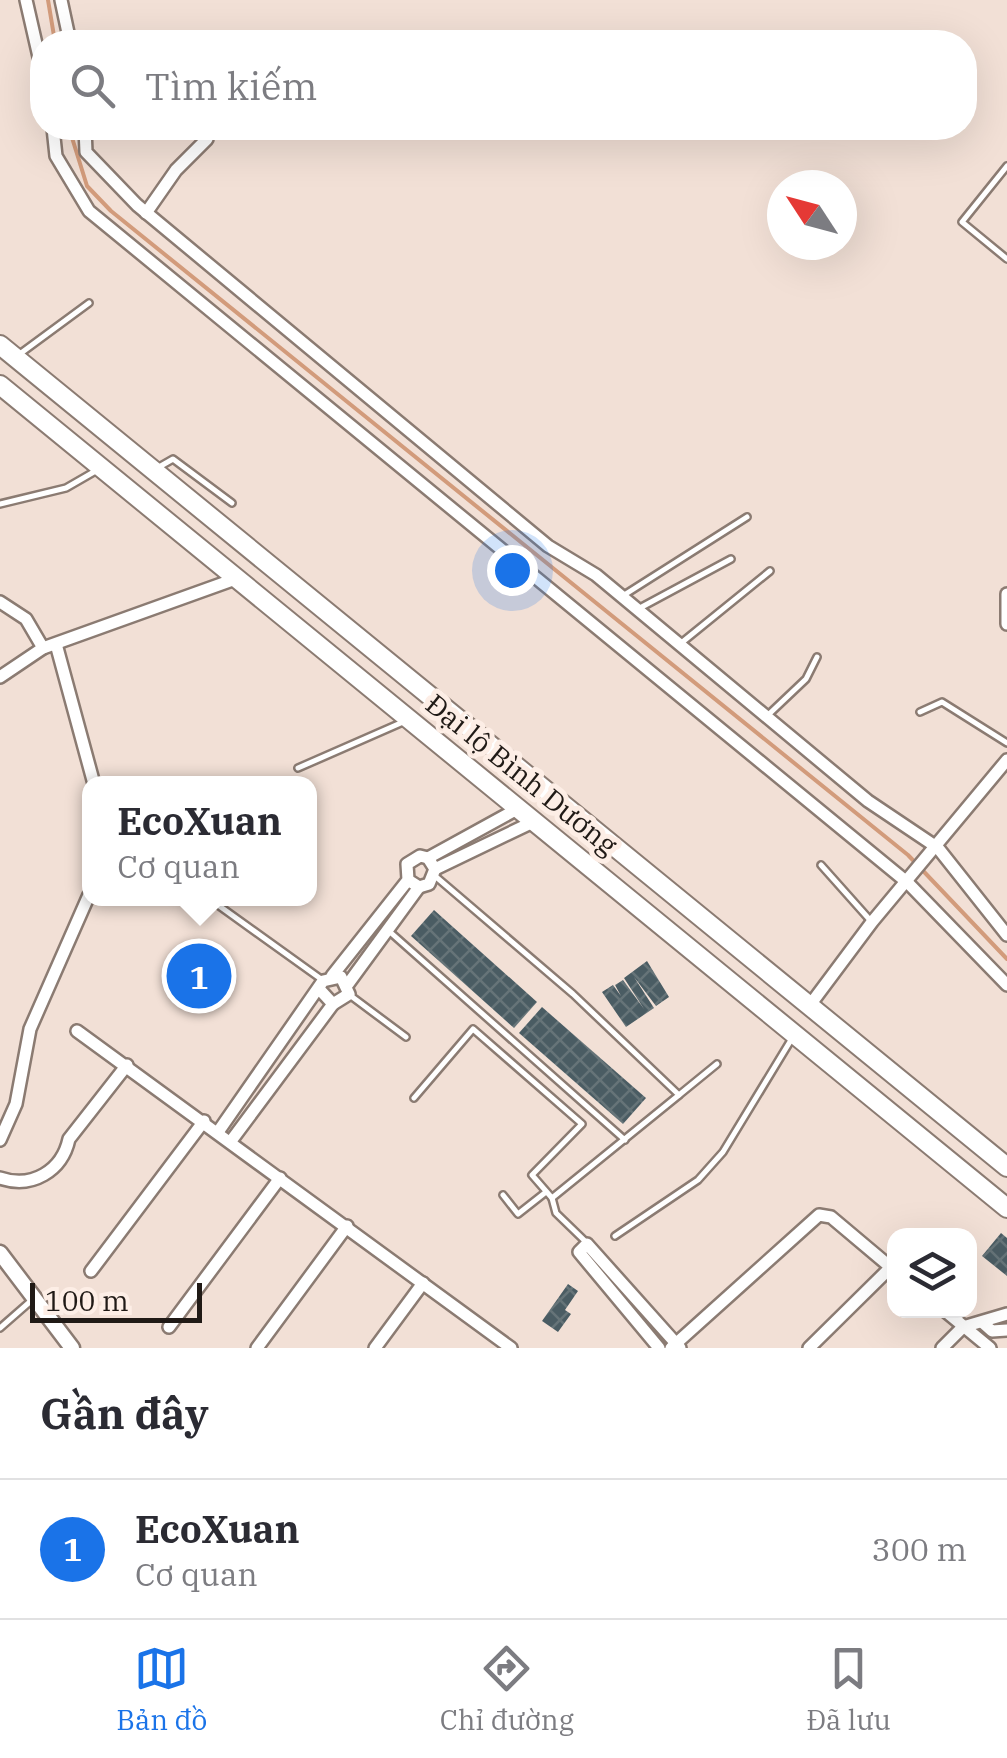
<!DOCTYPE html>
<html lang="vi">
<head>
<meta charset="utf-8">
<style>
	:root { --surface:#fff; --page:#f7f7f7; --text:#2b2b33; --muted:#7c7c81; --line:#e1e1e2; --accent:#1a73e8 }
	body { margin:0; font-family:"IBM Plex Serif",serif; background:var(--page); color:var(--text) }
	.controls { position:absolute; right:30px; bottom:30px; display:grid; overflow:hidden; border-radius:20px; box-shadow:0 10px 40px #0002 }
	.controls button { width:90px; height:90px; display:grid; place-items:center; padding:0; border:0; border-bottom:2px solid var(--line); background:var(--surface); color:var(--text); font:50px sans-serif }
	.compass { position:absolute; left:767px; top:170px; width:90px; height:90px; border-radius:50%; background:var(--surface); box-shadow:0 10px 40px #0002; rotate:306deg }
	.scale { position:absolute; left:30px; bottom:25px; width:172px; box-sizing:border-box; padding-left:10px; border:5px solid #201a16; border-top:0; font-size:28px; line-height:35px; white-space:nowrap; color:#201a16; -webkit-text-stroke:8px #fdeee6; paint-order:stroke }
	.you { position:absolute; left:512px; top:570px; width:35px; height:35px; margin:-25px; border:8px solid #fff; border-radius:50%; background:#1a73e8; box-shadow:0 0 0 15px #1a73e833 }
	.badge { display:grid; place-items:center; width:65px; height:65px; border-radius:50%; background:var(--accent); color:#fff; font-size:32px; font-weight:700 }
	.pin { position:absolute; translate:-50% -50%; border:5px solid #fff; box-shadow:0 2px 10px #0006 }
	.popup { position:absolute; left:82px; top:776px; width:235px; height:130px; box-sizing:border-box; display:grid; place-content:center; border-radius:20px; background:var(--surface); filter:drop-shadow(0 2px 8px #0005); font-size:32px; white-space:nowrap; color:var(--muted) }
	.popup b { font-size:38px; color:var(--text) }
	.popup::after { content:''; position:absolute; left:50%; top:100%; margin-left:-20px; border:20px solid transparent; border-top-color:var(--surface) }
	.list { margin:0; padding:0; list-style:none }
	h2 { display:flex; justify-content:space-between; align-items:center; height:130px; margin:0; padding:0 40px; font-size:42px }
	h2 small { font-size:32px; font-weight:400; color:var(--muted) }
	.list li { display:grid; grid-template-columns:65px 1fr auto; gap:30px; align-items:center; box-sizing:border-box; height:140px; padding:0 40px; border-top:2px solid var(--line) }
	.list b { display:block; font-size:38px; white-space:nowrap }
	.list p { margin:0; font-size:32px; white-space:nowrap; color:var(--muted) }
	.list em { font-size:32px; font-style:normal; color:var(--muted) }
	.icon { flex:none; width:55px; height:55px; fill:none; stroke:currentColor; stroke-width:2; stroke-linecap:round; stroke-linejoin:round }
	.map { position:relative; flex:none; width:1007px; height:1348px; overflow:hidden }
	.search { position:absolute; background:var(--surface); box-shadow:0 10px 40px #0002; left:30px; right:30px; top:30px; height:110px; display:flex; align-items:center; gap:25px; box-sizing:border-box; padding:0 35px; border-radius:40px; color:var(--muted); font-size:38px }
	.sheet { height:270px; background:var(--surface) }
	nav { display:flex; justify-content:space-around; align-items:center; box-sizing:border-box; height:140px; border-top:2px solid var(--line); background:var(--surface); font-size:28px; color:var(--muted) }
	nav a { display:grid; justify-items:center; gap:5px }
	nav .on { color:var(--accent) }
	.map>svg:first-child { display:block }
	.lines { fill:none; stroke-linecap:round; stroke-linejoin:round }
	.stream { stroke:#d29b7b; stroke-width:4 }
	.building { fill:url(#building-cross-hatch) }
	.service-casing { stroke:#8b7b72; stroke-width:10 }
	.minor-casing { stroke:#8b7b72; stroke-width:16 }
	.tertiary-casing { stroke:#8b7b72; stroke-width:19 }
	.trunk-casing { stroke:#8b7b72; stroke-width:22 }
	.service { stroke:#fff; stroke-width:5 }
	.minor { stroke:#fff; stroke-width:11 }
	.tertiary { stroke:#fff; stroke-width:14 }
	.trunk { stroke:#fff; stroke-width:18 }
	.labels { text-anchor:middle; dominant-baseline:central; stroke-width:10; stroke-linejoin:round; paint-order:stroke }
	.street-label { font-size:28px; fill:#201a16; stroke:#fdeee6 }
</style>
</head>
<body>
<div class="map">
<svg width="1007" height="1348" viewBox="0 0 1007 1348">
	<defs>
		<pattern id="building-cross-hatch" width="8" height="8" patternUnits="userSpaceOnUse" patternTransform="scale(2.5)"><rect width="8" height="8" fill="#4a5c63"/><path d="M0 0l8 8M0 8l8-8" fill="none" stroke="#667478"/></pattern>
	</defs>
	<rect width="100%" height="100%" fill="#f2e0d6"/>
	<g class="lines">
		<g class="stream">
			<path d="M48,0l7,42"/>
			<path d="M69,128l18,58 24,25 797,644 99,104"/>
		</g>
	</g>
	<g class="building">
		<path d="M434,910l103,92 -23,26 -103,-92z"/>
		<path d="M647,961l22,36 -13,9 -22,-29 20,31 -28,19 -24,-35 11,-7 8,11 -6,-11 8,-5 21,29 -20,-31z"/>
		<path d="M542,1007l104,91 -23,26 -104,-91z"/>
		<path d="M1001,1233l6,5v38l-25,-20z"/>
		<path d="M568,1284l10,7 -13,19 6,4 -13,18 -16,-11z"/>
	</g>
	<g class="lines">
		<defs>
			<g id="service">
				<path d="M1007,166l-45,56 45,37"/>
				<path d="M17,356l72,-53"/>
				<path d="M159,467l14,-8 59,44"/>
				<path d="M0,504l66,-16 33,-19"/>
				<path d="M621,597l126,-80"/>
				<path d="M638,609l93,-50"/>
				<path d="M680,644l90,-73"/>
				<path d="M920,712l22,-10 65,41"/>
				<path d="M767,716l39,-37 11,-22"/>
				<path d="M298,768l105,-46"/>
				<path d="M821,865l49,55"/>
				<path d="M435,876l138,118 106,101 -127,103 4,15 31,30"/>
				<path d="M211,900l110,79"/>
				<path d="M390,932l235,208"/>
				<path d="M351,996l55,41"/>
				<path d="M679,1095l38,-31"/>
				<path d="M414,1098l59,-69 109,95 -50,51 20,23"/>
				<path d="M503,1195l15,19 28,-22"/>
				<path d="M615,1236l83,-56 25,-28 68,-112"/>
				<path d="M0,1328l32,-28"/>
			</g>
			<g id="minor">
				<path d="M26,0l16,70"/>
				<path d="M61,0l9,42"/>
				<path d="M53,128l3,28 33,55 819,672 99,102"/>
				<path d="M85,128l1,24 51,53 411,341 48,29 272,226 70,47 69,87"/>
				<path d="M146,213l30,-43 31,-31"/>
				<path d="M1007,594v30"/>
				<path d="M0,602l26,17 17,29"/>
				<path d="M56,644l38,140"/>
				<path d="M0,677l43,-29 195,-70"/>
				<path d="M428,858l91,-50"/>
				<path d="M435,869l100,-48"/>
				<path d="M332,976l76,-96 -1,-16 13,-8 8,2 7,11 -6,15 -10,3 -11,-7"/>
				<path d="M348,984l71,-97"/>
				<path d="M810,1005l62,-83 135,-162"/>
				<path d="M77,1031l434,317"/>
				<path d="M218,1132l105,-151 18,-4 8,17 -16,10 -12,-13"/>
				<path d="M0,1140l16,-36 14,-75 59,-134"/>
				<path d="M231,1141l102,-137"/>
				<path d="M0,1178c32,11 62,-7 69,-39l58,-74"/>
				<path d="M91,1271l113,-150"/>
				<path d="M944,1310l46,38"/>
				<path d="M983,1323l9,8 15,-1"/>
				<path d="M169,1327l111,-149"/>
				<path d="M257,1348l90,-122"/>
				<path d="M375,1348l48,-65"/>
				<path d="M659,1348l-80,-96 8,-8 93,104"/>
				<path d="M671,1348l148,-133 12,2 63,53"/>
				<path d="M809,1348l82,-81"/>
				<path d="M942,1348l21,-21 44,-13"/>
			</g>
			<path id="tertiary" d="M0,1253l72,95"/>
			<g id="trunk">
				<path d="M0,345l1007,822"/>
				<path d="M0,385l1007,823"/>
			</g>
		</defs>
		<use href="#service" class="service-casing"/>
		<use href="#minor" class="minor-casing"/>
		<use href="#tertiary" class="tertiary-casing"/>
		<use href="#trunk" class="trunk-casing"/>
		<use href="#service" class="service"/>
		<use href="#minor" class="minor"/>
		<use href="#tertiary" class="tertiary"/>
		<use href="#trunk" class="trunk"/>
	</g>
	<g class="labels">
		<g class="street-label">
			<text transform="translate(522 774) rotate(39)">Đại lộ Bình Dương</text>
		</g>
	</g>
</svg>
<div class="controls">
<button><svg class="icon" aria-label="layers" viewBox="0 0 24 24"><path d="M12 4l9 5-9 5-9-5zM3 14l9 5 9-5"/></svg></button>
</div>
<svg class="compass" viewBox="-18 -18 36 36"><path d="M0-13l5 13h-10z" fill="#e53935"/><path d="M0 13l5-13h-10z" fill="#7c7c81"/></svg>
<div class="scale">100 m</div>
<div class="you"></div>
<div class="pin badge" style="left:199px;top:976px">1</div>
<div class="popup"><b>EcoXuan</b>Cơ quan</div>
<div class="search"><svg class="icon" aria-label="search" viewBox="0 0 24 24"><circle cx="10" cy="10" r="6"/><path d="M15 15l6 6"/></svg>Tìm kiếm</div>
</div>
<section class="sheet">
<h2>Gần đây<small></small></h2>
<ul class="list">
<li><span class="badge">1</span><div><b>EcoXuan</b><p>Cơ quan</p></div><em>300 m</em></li>
</ul>
</section>
<nav>
<a class="on"><svg class="icon" aria-label="map" viewBox="0 0 24 24"><path d="M3 6l6-2 6 2 6-2v14l-6 2-6-2-6 2zM9 4v14M15 6v14"/></svg>Bản đồ</a>
<a><svg class="icon" aria-label="directions" viewBox="0 0 24 24"><path d="M12 3l9 9-9 9-9-9zM9 14v-3h6M13 9l2 2-2 2"/></svg>Chỉ đường</a>
<a><svg class="icon" aria-label="saved" viewBox="0 0 24 24"><path d="M7 4h10v16l-5-4-5 4z"/></svg>Đã lưu</a>
</nav>
</body>
</html>
